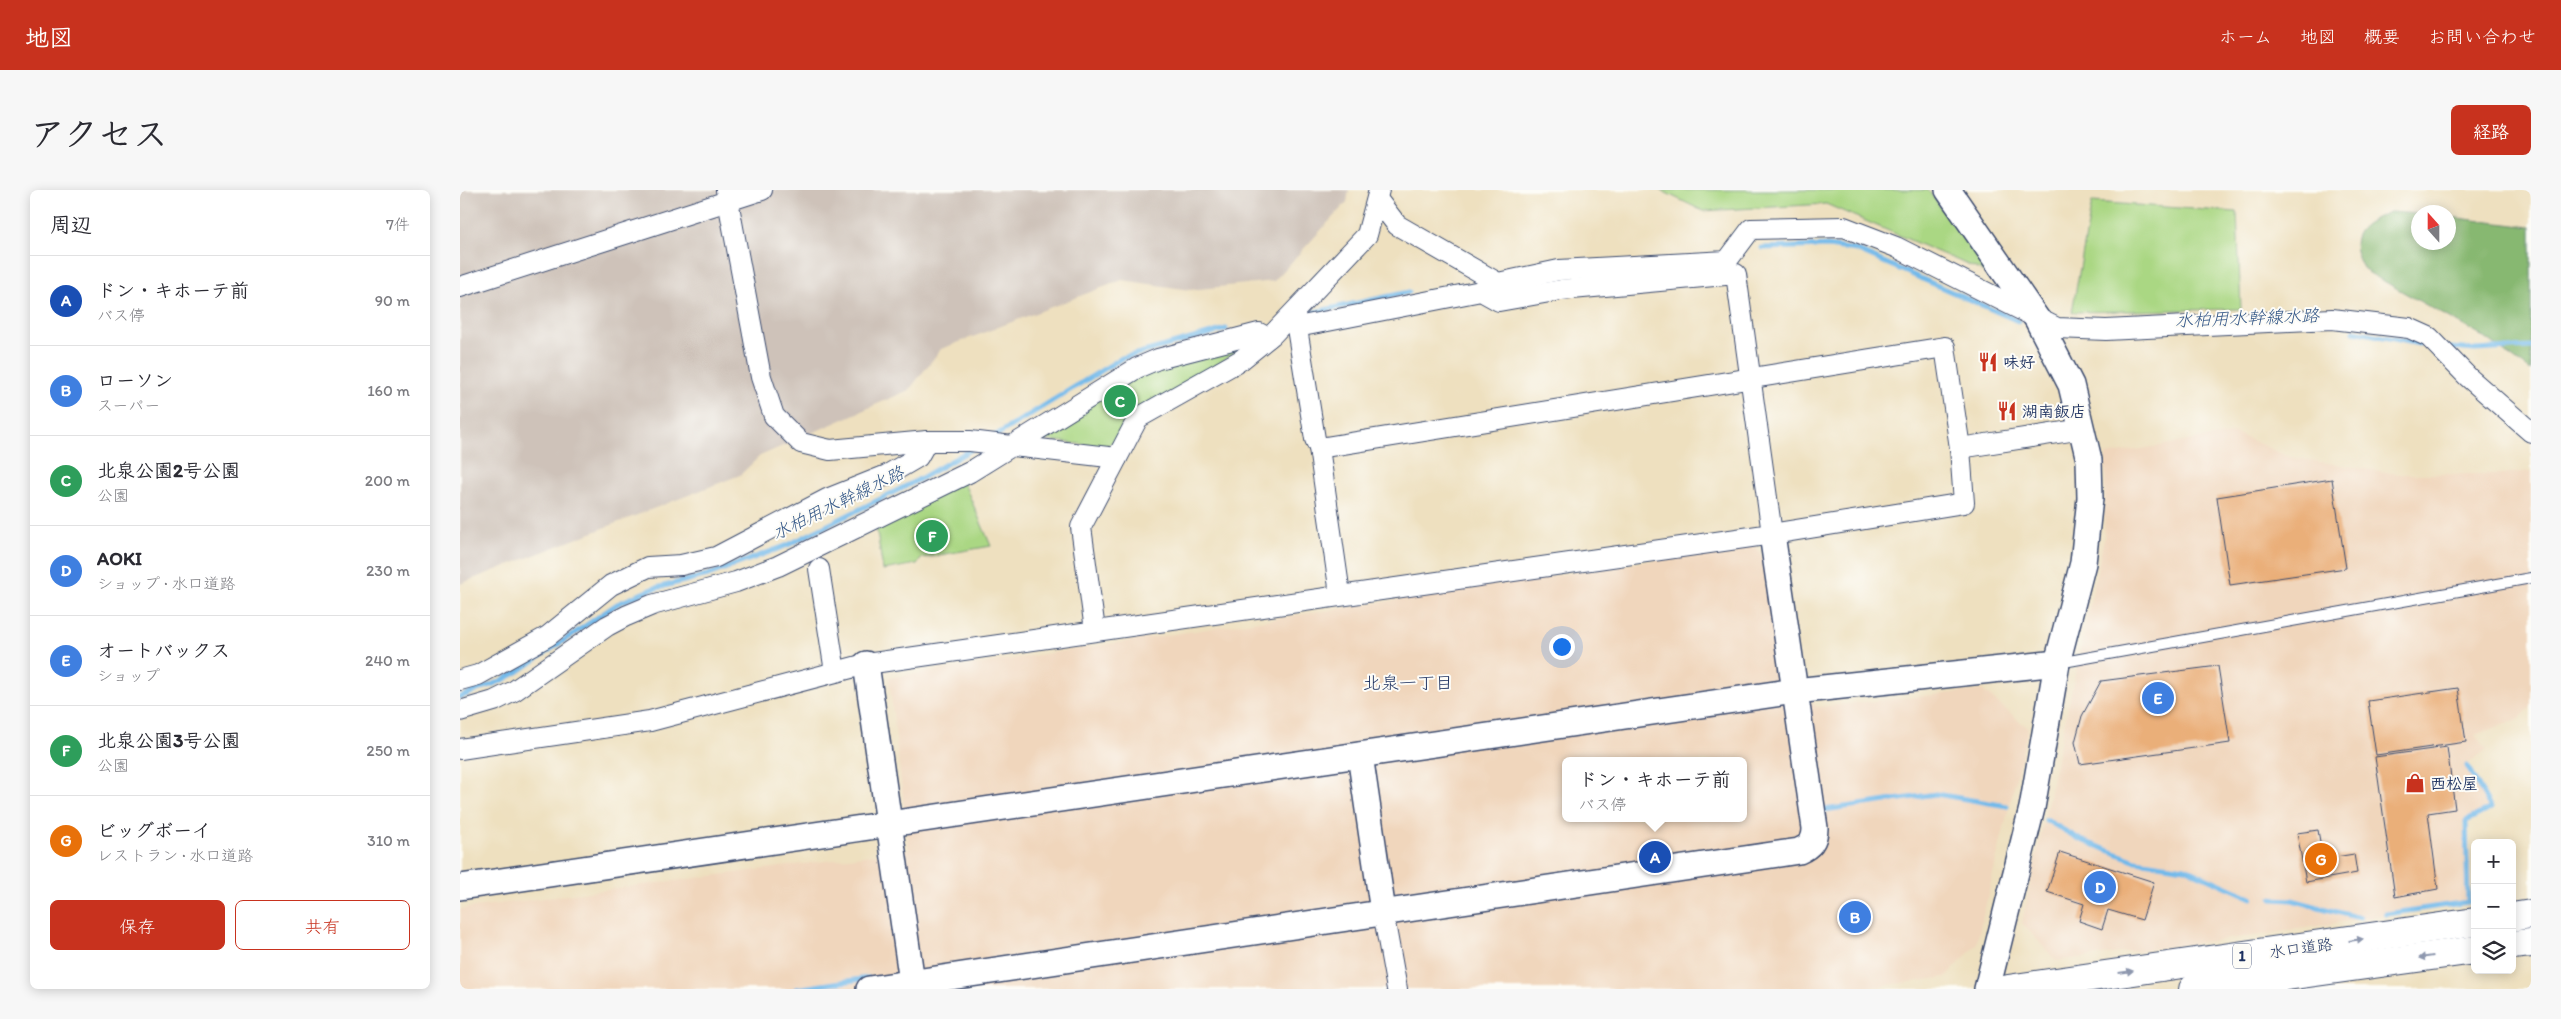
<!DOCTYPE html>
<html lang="ja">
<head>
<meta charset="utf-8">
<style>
	:root { --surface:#fff; --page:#f7f7f7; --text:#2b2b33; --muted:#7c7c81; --line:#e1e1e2; --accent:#c8321e }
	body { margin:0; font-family:Itim,"Klee One",sans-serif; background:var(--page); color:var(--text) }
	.controls { position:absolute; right:15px; bottom:15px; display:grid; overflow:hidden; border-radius:8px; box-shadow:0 2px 12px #0003 }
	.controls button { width:45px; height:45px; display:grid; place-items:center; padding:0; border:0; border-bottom:1px solid var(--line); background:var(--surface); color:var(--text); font:25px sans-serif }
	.compass { position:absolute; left:1951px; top:15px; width:45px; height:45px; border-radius:50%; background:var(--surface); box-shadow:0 2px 12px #0003; rotate:339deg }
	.you { position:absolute; left:1101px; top:456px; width:18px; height:18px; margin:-12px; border:4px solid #fff; border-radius:50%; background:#1a73e8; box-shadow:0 0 0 8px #1a73e833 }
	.badge { display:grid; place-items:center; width:32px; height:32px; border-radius:50%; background:var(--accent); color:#fff; font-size:16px; font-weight:700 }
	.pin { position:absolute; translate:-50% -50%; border:2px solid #fff; box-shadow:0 1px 5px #0006 }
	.popup { position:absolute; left:1102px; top:567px; width:185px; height:65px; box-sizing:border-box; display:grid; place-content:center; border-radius:8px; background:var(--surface); filter:drop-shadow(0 1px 4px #0005); font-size:16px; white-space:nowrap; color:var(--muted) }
	.popup b { font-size:19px; color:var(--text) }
	.popup::after { content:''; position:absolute; left:50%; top:100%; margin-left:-10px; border:10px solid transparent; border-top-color:var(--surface) }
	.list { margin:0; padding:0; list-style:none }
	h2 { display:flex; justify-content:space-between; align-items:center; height:65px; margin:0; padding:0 20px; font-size:21px }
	h2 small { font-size:16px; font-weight:400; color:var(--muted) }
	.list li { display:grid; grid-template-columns:32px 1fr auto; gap:15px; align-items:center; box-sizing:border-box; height:90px; padding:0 20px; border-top:1px solid var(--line) }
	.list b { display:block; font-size:19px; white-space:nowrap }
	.list p { margin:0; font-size:16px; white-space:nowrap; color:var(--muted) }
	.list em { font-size:16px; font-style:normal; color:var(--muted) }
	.actions { display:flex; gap:10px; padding:15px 20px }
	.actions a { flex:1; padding:11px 0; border:1px solid var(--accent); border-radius:8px; text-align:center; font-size:18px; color:var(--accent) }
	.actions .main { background:var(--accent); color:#fff }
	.icon { flex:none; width:28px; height:28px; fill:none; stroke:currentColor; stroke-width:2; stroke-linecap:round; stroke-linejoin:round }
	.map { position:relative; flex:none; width:2071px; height:799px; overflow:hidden; border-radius:8px }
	header { display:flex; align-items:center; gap:30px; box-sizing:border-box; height:70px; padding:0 25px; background:var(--accent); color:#fff }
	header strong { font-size:24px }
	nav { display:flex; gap:28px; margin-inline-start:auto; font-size:18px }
	.intro { display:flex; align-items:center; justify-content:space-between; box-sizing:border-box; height:120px; padding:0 30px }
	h1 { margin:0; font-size:35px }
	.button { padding:12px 22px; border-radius:8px; background:var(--accent); color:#fff; font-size:18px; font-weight:700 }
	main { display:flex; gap:30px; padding:0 30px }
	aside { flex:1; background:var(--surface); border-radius:8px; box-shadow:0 2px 12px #0003 }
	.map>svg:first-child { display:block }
	.built { fill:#f0d6bc; fill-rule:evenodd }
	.industrial { fill:#cec2b9 }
	.green { fill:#aad783; stroke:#628370 }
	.forest { fill:#87b871; stroke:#517468 }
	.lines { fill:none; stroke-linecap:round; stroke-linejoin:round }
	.stream { stroke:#72b9ea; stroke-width:5 }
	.building { fill:#eaaf79 }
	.service-casing { stroke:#3b4a6d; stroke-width:12 }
	.minor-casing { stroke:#3b4a6d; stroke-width:22 }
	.tertiary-casing { stroke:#3b4a6d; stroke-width:28 }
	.trunk-casing { stroke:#3b4a6d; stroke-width:30 }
	.service { stroke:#fff; stroke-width:10 }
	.minor { stroke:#fff; stroke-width:20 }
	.tertiary { stroke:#fff; stroke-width:25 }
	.trunk { stroke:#fff; stroke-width:28 }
	.oneway { fill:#8d97ae }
	.labels { text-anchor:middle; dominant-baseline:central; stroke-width:4; stroke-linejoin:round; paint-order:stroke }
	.shield { fill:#fdfcf7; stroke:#5f6c8c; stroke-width:1 }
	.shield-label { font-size:15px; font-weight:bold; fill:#1b2f5e }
	.poi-label { font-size:16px; font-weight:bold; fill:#1b2f5e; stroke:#fdfcf7; text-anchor:start }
	.street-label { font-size:16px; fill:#1b2f5e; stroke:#fdfcf7 }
	.water-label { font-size:18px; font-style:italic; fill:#355888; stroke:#fdfcf7 }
	.neighbourhood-label { font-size:18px; fill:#1b2f5e; stroke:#fdfcf7 }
</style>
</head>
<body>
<header>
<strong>地図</strong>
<nav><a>ホーム</a><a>地図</a><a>概要</a><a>お問い合わせ</a></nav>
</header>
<div class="intro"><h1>アクセス</h1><a class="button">経路</a></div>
<main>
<aside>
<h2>周辺<small>7件</small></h2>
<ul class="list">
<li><span class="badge" style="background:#1a4fb4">A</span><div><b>ドン・キホーテ前</b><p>バス停</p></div><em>90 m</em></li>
<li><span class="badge" style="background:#3f7fe0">B</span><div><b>ローソン</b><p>スーパー</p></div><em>160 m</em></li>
<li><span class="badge" style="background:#2e9e5b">C</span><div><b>北泉公園2号公園</b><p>公園</p></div><em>200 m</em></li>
<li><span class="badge" style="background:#3f7fe0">D</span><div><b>AOKI</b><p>ショップ · 水口道路</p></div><em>230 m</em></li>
<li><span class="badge" style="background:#3f7fe0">E</span><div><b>オートバックス</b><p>ショップ</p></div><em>240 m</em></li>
<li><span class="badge" style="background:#2e9e5b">F</span><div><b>北泉公園3号公園</b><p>公園</p></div><em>250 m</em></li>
<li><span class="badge" style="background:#e8710a">G</span><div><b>ビッグボーイ</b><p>レストラン · 水口道路</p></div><em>310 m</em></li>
</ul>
<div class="actions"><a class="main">保存</a><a>共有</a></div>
</aside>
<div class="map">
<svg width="2071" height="799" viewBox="0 0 2071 799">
	<rect width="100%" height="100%" fill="#fdfcf7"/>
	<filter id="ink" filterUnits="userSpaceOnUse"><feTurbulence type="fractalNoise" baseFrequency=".02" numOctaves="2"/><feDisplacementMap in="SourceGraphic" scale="10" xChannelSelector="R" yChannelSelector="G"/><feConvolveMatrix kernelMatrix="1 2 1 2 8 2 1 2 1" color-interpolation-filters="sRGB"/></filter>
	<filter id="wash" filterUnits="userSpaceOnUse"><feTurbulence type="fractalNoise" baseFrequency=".0096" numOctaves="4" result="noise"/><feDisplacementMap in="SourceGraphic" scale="20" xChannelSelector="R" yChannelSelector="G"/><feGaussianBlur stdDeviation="1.12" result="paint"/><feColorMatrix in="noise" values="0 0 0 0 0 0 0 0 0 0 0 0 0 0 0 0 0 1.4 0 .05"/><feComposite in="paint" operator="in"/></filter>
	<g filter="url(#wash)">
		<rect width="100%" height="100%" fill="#eee0bf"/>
		<g class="built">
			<path d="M1775,243l54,24 110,17h103l29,-3v236l-12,12 -44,16 12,15 -19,14 22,43 -28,17 4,14 1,64 -206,33 -205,26 -34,-38 82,-385 2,-83z"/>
			<path d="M1293,355l9,10 20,117 35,35 165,-17 46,38 -52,217 -30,32 -87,12h-1399v-80l449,-59 -20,-172zM1106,571h178v57h-178z"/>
		</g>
		<path class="industrial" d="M0,0h889l-2,12 -73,79 -84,9 -68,-10 -181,69 -32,41 -149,66 -20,19 -280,109z"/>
		<g class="green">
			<path d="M1200,0h268l61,84 -163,-70 -123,7z"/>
			<path d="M1632,12l145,10 4,97 -169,3z"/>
			<path d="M793,150l-37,25 -97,75 -16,7 -71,-9 116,-70z"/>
			<path d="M503,291l28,65 -69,12 -5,6 -34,6 -7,-44z"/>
		</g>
		<path class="forest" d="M1930,22l28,2 1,28h30v-25l82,10v144l-46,-33 -121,-68c-19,-34 -6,-45 26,-58z"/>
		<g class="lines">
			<g class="stream">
				<path d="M1302,58l66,-2 28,4 162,71"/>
				<path d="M850,123l99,-21"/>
				<path d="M1894,141l65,13"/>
				<path d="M1991,158l24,2 56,-3"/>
				<path d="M533,247l129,-79 104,-29"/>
				<path d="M0,507l41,-16 18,-10 98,-67 35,-15 56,-14 80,-30 130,-65 54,-31"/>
				<path d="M1364,620l112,-16 71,12"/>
				<path d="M1586,630l35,20 55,21 49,7 67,30"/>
				<path d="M1812,709l20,1 68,18"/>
				<path d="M1926,724l82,-12 -2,-81 25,-13 -24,-42"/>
				<path d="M336,799l72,-11"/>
			</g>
		</g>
		<g id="blocks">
			<g class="building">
				<path d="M1872,289l14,89 -116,17 -13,-88z"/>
				<path d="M1758,476l12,77 -150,21 -5,-22 7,-26 19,-35z"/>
				<path d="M1998,498l8,54 -90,13 -8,-54z"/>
				<path d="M1987,557l8,62 -27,4 10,76 -43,8 -20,-140z"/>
				<path d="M1858,640l5,29 31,-5 3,19 -51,9 -9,-49z"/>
				<path d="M1600,662l94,30 -12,38 -34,-10 -6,19 -23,-8 5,-17 -37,-12z"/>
			</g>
		</g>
	</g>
	<g filter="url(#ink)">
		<use href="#blocks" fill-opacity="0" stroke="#3b4a6d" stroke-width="1"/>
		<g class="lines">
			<defs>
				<path id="service" d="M1598,473l473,-85"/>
				<g id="minor">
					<path d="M266,0l35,187 13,39 27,27 29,7 97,-9h43l147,17"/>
					<path d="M917,9l20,26 101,58 61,-13 168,-9 24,-32 93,-2 52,20 161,81 49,2 226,-11 77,9 20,9 39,40 63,55"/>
					<path d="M0,97l302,-97"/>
					<path d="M835,126l20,123 4,9 21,146"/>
					<path d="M837,137l184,-36 18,10 62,-11 175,-16 36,260"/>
					<path d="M1500,258l123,-19"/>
					<path d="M359,379l16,103"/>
					<path d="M635,440l-14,-103 57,-109 103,-58 31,-25 95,-100 12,-45"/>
					<path d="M0,490l18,-5 70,-39 63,-51 37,-18 33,-2 35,-8 111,-58 60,-24 31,-18 9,-16"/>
					<path d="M0,521l34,-10 20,-10 93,-65 19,-10 26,-11 84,-23 42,-16 192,-94 167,-104 21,-9 101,-26 9,5"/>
					<path d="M0,559l190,-28 216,-57 906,-130 192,-31 -4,-55 -15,-101 -626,101"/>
					<path d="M923,722l14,77"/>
				</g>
				<g id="tertiary">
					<path d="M1488,0l89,129 34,66 18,75 1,38 -7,65 -26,100 -25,145 -45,181"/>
					<path d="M406,474l47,325"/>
					<path d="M900,565l23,157"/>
					<path d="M0,697l1335,-196 262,-28"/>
					<path d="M409,799l930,-138c11,-5 16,-10 16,-23l-43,-294"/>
				</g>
				<g id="trunk">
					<path d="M2052,727l19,-3"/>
					<path d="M2052,755l19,-2"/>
					<path d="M1548,799l467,-67"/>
					<path d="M1733,799l282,-39"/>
				</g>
			</defs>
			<use href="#service" class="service-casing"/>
			<use href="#minor" class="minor-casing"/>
			<use href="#tertiary" class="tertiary-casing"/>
			<use href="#trunk" class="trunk-casing"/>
			<use href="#service" class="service"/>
			<use href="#minor" class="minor"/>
			<use href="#tertiary" class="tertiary"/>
			<use href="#trunk" class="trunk"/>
		</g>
		<defs><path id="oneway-solid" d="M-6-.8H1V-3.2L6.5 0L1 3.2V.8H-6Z" transform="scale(1.25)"/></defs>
		<g class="oneway">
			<use href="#oneway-solid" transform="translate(1896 750) rotate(-8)"/>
			<use href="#oneway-solid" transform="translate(1966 767) rotate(172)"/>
			<use href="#oneway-solid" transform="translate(1666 782) rotate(-8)"/>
		</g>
	</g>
	<defs>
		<symbol id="restaurant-bare" viewBox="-9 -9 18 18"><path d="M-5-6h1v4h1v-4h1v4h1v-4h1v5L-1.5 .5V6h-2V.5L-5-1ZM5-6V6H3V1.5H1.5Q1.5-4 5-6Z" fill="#c8321e" stroke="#fdfcf7" stroke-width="2.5" paint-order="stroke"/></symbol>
		<symbol id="shop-bare" viewBox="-9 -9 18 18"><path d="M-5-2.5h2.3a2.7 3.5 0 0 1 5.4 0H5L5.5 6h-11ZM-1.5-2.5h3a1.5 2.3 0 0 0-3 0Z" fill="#c8321e" stroke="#fdfcf7" stroke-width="2.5" paint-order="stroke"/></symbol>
	</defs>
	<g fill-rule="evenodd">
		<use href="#restaurant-bare" x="1514" y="158" width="28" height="28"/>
		<use href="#restaurant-bare" x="1533" y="207" width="28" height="28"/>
		<use href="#shop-bare" x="1941" y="579" width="28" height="28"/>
	</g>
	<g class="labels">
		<rect class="shield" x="1773" y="753.5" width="18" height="25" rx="4"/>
		<g class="shield-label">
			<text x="1782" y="766">1</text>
		</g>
		<g class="poi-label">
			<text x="1543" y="172">味好</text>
			<text x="1562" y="221">湖南飯店</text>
			<text x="1970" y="593">西松屋</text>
		</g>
		<g class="street-label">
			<text transform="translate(1841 758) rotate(-8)">水口道路</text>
		</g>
		<g class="water-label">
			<text transform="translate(1787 128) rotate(-2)">水柏用水幹線水路</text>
			<text transform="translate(378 313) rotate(-26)">水柏用水幹線水路</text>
		</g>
		<g class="neighbourhood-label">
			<text x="948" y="493">北泉一丁目</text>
		</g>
	</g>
</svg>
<div class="controls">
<button>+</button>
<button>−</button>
<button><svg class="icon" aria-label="layers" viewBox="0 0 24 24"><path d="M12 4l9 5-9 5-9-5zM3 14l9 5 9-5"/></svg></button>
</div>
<svg class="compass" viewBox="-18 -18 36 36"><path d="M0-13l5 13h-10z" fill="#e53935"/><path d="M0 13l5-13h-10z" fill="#7c7c81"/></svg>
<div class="you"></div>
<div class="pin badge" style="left:1195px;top:667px;background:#1a4fb4">A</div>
<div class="popup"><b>ドン・キホーテ前</b>バス停</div>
<div class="pin badge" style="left:1395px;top:727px;background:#3f7fe0">B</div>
<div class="pin badge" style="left:660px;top:211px;background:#2e9e5b">C</div>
<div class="pin badge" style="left:1640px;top:697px;background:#3f7fe0">D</div>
<div class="pin badge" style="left:1698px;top:508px;background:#3f7fe0">E</div>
<div class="pin badge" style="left:472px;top:346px;background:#2e9e5b">F</div>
<div class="pin badge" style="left:1861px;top:669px;background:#e8710a">G</div>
</div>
</main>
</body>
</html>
